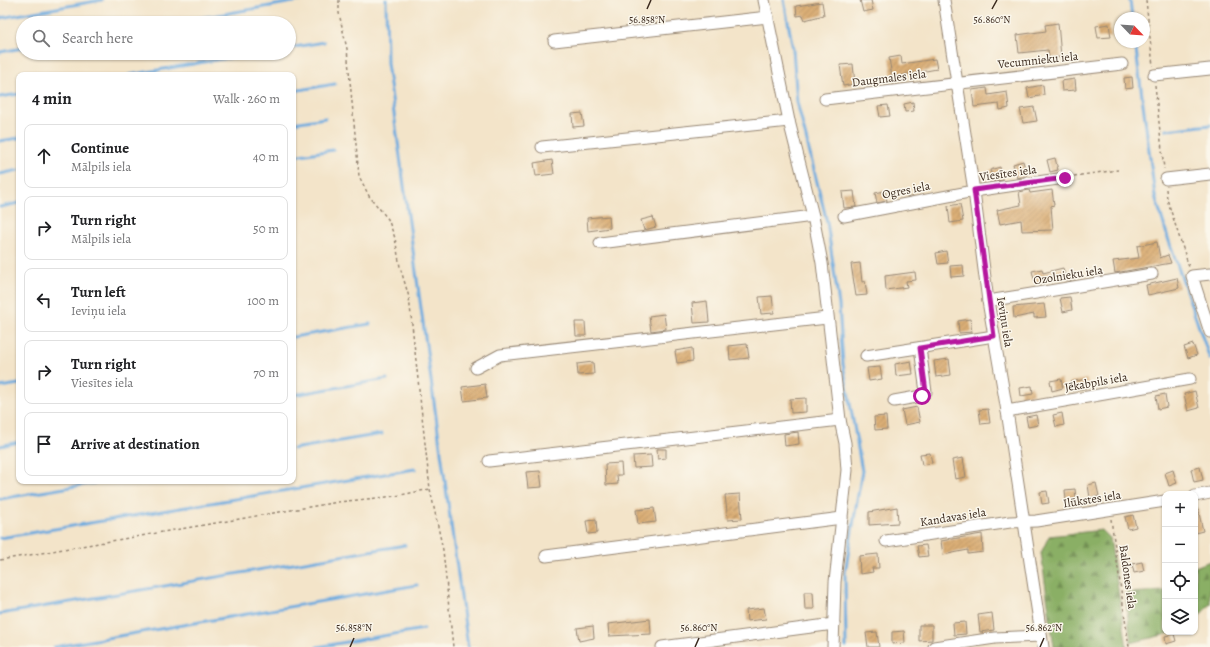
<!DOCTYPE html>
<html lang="en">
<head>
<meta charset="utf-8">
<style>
	:root { --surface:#fff; --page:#f2f2f2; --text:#202124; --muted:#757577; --line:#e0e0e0 }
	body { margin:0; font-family:Alegreya,serif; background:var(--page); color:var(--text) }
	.controls { position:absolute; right:12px; bottom:12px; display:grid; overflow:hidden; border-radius:8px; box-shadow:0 1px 3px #0004 }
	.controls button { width:36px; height:36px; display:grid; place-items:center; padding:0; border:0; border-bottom:1px solid var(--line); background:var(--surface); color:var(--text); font:20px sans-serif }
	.compass { position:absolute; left:1114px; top:12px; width:36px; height:36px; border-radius:50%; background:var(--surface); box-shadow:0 1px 3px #0004; rotate:115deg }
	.stop { position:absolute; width:12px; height:12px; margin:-9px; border:3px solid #b5179e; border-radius:50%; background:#fff }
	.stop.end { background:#b5179e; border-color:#fff; box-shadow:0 1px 4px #0008 }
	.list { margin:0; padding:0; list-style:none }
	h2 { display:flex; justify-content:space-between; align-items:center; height:52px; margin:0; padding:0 16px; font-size:17px }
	h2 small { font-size:13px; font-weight:400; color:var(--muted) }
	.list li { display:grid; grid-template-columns:26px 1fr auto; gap:12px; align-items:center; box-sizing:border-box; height:64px; margin:0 8px 8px; padding:0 8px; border:1px solid var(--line); border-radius:8px }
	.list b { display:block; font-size:15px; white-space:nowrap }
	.list p { margin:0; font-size:13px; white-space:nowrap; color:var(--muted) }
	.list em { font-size:13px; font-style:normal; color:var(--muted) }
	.icon { flex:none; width:22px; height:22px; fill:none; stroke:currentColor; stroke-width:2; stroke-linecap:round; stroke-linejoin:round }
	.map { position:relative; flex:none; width:1210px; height:647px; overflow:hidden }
	.search { position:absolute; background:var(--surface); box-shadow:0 1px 3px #0004; left:16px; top:16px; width:280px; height:44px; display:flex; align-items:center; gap:10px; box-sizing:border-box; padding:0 14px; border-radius:22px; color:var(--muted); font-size:15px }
	.panel { position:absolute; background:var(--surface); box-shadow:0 1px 3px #0004; left:16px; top:72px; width:280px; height:412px; border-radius:8px }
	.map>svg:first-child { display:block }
	.forest { fill:url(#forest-firs); stroke:#626c42 }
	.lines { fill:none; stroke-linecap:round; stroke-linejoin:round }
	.stream { stroke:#6dabdf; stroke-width:3 }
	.building { fill:url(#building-hatch) }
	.minor-casing { stroke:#978774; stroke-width:13 }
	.path { stroke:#978774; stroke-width:1.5; stroke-dasharray:3 3; stroke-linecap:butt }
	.minor { stroke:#fff; stroke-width:11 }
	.route { stroke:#b5179e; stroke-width:5 }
	.ticks { fill:none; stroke:#3b2a1e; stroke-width:1.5 }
	.labels { text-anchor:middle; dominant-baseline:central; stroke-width:3; stroke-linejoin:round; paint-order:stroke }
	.street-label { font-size:12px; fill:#3b2a1e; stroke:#fbf7ec }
	.ticks-label { font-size:10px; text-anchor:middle; fill:#3b2a1e; stroke:#fbf7ec; stroke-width:3; stroke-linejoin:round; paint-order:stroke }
</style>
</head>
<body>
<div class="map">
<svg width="1210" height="647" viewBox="0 0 1210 647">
	<defs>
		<pattern id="forest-firs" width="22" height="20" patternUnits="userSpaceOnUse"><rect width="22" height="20" fill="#8aaf65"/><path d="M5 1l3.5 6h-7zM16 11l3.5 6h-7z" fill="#728f53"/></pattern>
		<pattern id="building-hatch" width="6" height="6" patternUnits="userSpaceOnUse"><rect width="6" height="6" fill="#daae76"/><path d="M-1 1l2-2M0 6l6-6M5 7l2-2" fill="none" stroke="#b28e60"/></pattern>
	</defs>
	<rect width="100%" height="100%" fill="#fbf7ec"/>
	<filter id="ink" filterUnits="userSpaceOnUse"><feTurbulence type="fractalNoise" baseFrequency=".025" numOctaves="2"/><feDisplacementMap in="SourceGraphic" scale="8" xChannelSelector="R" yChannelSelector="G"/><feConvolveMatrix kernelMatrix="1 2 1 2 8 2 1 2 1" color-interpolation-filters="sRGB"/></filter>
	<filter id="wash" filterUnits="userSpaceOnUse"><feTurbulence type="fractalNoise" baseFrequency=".012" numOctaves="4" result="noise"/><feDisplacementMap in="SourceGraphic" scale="16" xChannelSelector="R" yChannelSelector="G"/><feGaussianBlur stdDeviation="0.9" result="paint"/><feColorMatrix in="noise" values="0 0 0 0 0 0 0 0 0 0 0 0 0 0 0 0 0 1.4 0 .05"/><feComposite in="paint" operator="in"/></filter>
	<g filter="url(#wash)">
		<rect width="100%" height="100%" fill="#f3e4c9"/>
		<g class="forest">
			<path d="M1102,530l8,8 17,109h-73l-13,-94 8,-17z"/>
			<path d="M1210,561v43l-15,16v-53z"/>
			<path d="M1165,591v41h10l-44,11 -6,-50z"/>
		</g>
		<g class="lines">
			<g class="stream">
				<path d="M386,0l1,63 81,584"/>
				<path d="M784,0l9,49 4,53 30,120 12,83 4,59 19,107 -17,102 1,74"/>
				<path d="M1130,0l2,18"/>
				<path d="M0,18l102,-18"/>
				<path d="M171,23l134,-23"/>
				<path d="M1135,42l20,154 14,45 41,118"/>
				<path d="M289,48l35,-6"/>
				<path d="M0,52l23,-4"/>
				<path d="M129,75l128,-22"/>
				<path d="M293,91l42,-7"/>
				<path d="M0,97l19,-3"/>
				<path d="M293,123l32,-5"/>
				<path d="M1166,130l44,-5"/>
				<path d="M0,141l19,-3"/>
				<path d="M293,156l40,-6"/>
				<path d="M0,174l19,-4"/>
				<path d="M0,207l19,-4"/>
				<path d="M293,337l77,-13"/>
				<path d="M0,387l19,-3"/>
				<path d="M293,395l94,-16"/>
				<path d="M0,446l19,-4"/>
				<path d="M293,449l89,-15"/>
				<path d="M0,499l106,-18"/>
				<path d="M0,538l415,-69"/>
				<path d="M0,614l405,-69"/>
				<path d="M54,647l363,-62"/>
				<path d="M317,647l107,-18"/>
			</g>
		</g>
		<g id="blocks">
			<g class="building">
				<path d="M860,0h11l2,10 -10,2z"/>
				<path d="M822,2l2,13 -19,5 -2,-5 -6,1 -1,-10z"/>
				<path d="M1058,23l3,34 -12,1 -1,-8 -29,3 -2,-18 29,-4 -1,-6z"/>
				<path d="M1109,24l2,13 -13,1 -2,-12z"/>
				<path d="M901,56l1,8 33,-5 2,10 -45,8 -3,-19z"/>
				<path d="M853,64l2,20 -12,2 -3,-21z"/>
				<path d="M1132,77l1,11 -8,1 -1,-11z"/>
				<path d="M1075,79l1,11 -14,1 -1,-10z"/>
				<path d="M1043,85l1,10 -15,3 -2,-10z"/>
				<path d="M987,88l1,7 19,-3 2,16 -9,2 -1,-6 -25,3 -2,-17z"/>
				<path d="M913,102l1,9 -9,1 -1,-8z"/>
				<path d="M888,105l2,11 -10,1 -2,-11z"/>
				<path d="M1034,107l3,14 -14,2 -3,-14z"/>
				<path d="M582,113l2,13 -11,1 -1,-13z"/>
				<path d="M1055,158l3,12 -8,2 -3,-12z"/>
				<path d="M552,160l2,14 -18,2 -2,-13z"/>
				<path d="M1023,161l4,15 -10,2 -4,-14z"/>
				<path d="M1000,167l3,13 -10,1 -3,-11z"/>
				<path d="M1029,190l1,3 22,-3 2,15 -3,1 2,24 -31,1 -1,-11 -21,4 -3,-14 24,-5 -2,-13z"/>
				<path d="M854,191l2,16 -12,1 -2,-16z"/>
				<path d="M885,191l2,10 -10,2 -2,-10z"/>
				<path d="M960,204l3,17 -13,2 -2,-17z"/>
				<path d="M609,216l1,12 -22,3 -1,-13z"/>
				<path d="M653,217l3,10 -12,3 -3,-10z"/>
				<path d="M1157,242l3,16 8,-3 3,8 -56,10 -2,-12 26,-3 -2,-12z"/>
				<path d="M946,251l2,12 -10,1 -2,-11z"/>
				<path d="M860,263l2,19 3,-1 2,14 -11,1 -5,-32z"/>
				<path d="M963,265l1,11 -13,1 -1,-11z"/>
				<path d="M1063,268l3,11 -10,2 -1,-3 -20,5 -3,-12 10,-2 1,4z"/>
				<path d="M915,272l1,8 -10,1 1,6 -21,3 -1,-14z"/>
				<path d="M1177,278l2,10 -31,7 -2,-10z"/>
				<path d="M772,296l2,17 -13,1 -2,-17z"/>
				<path d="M1070,297l2,13 -9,2 -3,-14z"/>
				<path d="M707,301l2,21 -15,1 -2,-20z"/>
				<path d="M1044,304l2,13 -12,1v-4l-20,4 -1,-11z"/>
				<path d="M664,314l2,15 -15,2 -2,-15z"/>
				<path d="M970,319l2,13 -13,1 -1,-12z"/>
				<path d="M575,322h10l1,14h-10z"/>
				<path d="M747,344l2,14 -19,2 -1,-14z"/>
				<path d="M1193,344l4,11 -9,3 -4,-11z"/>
				<path d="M692,348l1,13 -16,2 -2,-12z"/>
				<path d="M949,359l2,16 -15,2 -2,-16z"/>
				<path d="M911,361l2,13 -17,2 -1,-12z"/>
				<path d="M593,362l1,12 -16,1 -1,-11z"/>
				<path d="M880,367l2,12 -13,2 -2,-13z"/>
				<path d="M1061,379l2,9 -11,3 -2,-10z"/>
				<path d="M1087,379l2,9 -17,3 -2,-9z"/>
				<path d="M485,384l2,14 -23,3 -2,-14z"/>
				<path d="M1032,386l1,8 -12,2 -1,-8z"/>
				<path d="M1195,391l4,17 -11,3 -4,-17z"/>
				<path d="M1165,394l2,13 -9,2 -2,-13z"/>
				<path d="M806,398v14l-15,1 -1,-14z"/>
				<path d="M917,407l3,15 -15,3 -3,-15z"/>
				<path d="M988,409l2,14 -9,1 -2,-14z"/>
				<path d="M1062,413l2,12 -8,2 -3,-12z"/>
				<path d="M1036,415l2,10 -10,2 -2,-10z"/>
				<path d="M886,416l1,13 -12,1 -1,-13z"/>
				<path d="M798,432l1,12 -14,2 -1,-12z"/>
				<path d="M657,449h9v9l-8,1z"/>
				<path d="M930,453l2,10 -10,2 -2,-11z"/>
				<path d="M651,455l1,12 -18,1 -1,-12z"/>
				<path d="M963,458l3,19 -11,2 -3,-19z"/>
				<path d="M621,463l1,12h-5l1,9 -12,1 -1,-21z"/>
				<path d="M1200,467l3,13 -9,2 -3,-13z"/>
				<path d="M1173,470l4,13 -8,3 -4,-13z"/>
				<path d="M540,471l2,16 -14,1 -2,-16z"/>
				<path d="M1096,483l3,13 -9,2 -2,-13z"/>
				<path d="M1075,489l1,10 -10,1 -1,-10z"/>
				<path d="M1047,491l2,12 -7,1 -2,-12z"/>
				<path d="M740,494l2,25 -14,1 -3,-25z"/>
				<path d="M897,507l1,16 -29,2v-13z"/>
				<path d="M654,508l2,14 -18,2 -2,-14z"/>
				<path d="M1195,509h3l5,22 -8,2z"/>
				<path d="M1133,515l3,12 -8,2 -3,-12z"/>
				<path d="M596,520l1,13 -9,1 -2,-13z"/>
				<path d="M982,534l1,18 -15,2v-4l-25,5 -2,-14z"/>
				<path d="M926,545l2,11 -9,1 -2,-11z"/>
				<path d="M878,554l1,14h-7l1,4 -13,2 -1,-18z"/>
				<path d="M1142,562l2,9 -10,2 -2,-9z"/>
				<path d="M804,592h9l1,17h-9z"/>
				<path d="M764,608l2,11 -19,2 -1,-11z"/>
				<path d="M992,613l2,17 -14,2 -2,-17z"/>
				<path d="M650,619l1,15 -42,2 -1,-12z"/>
				<path d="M965,622l1,12 -12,1 -1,-12z"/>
				<path d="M919,625h13v15l-13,1z"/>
				<path d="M593,626l1,12 -15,3 -2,-13z"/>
				<path d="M904,631l1,12 -13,1v-12z"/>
				<path d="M877,632l2,15h-11l-2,-14z"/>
				<path d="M1174,634l2,7 -10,3 -1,-8z"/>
			</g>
		</g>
	</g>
	<g filter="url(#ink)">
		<use href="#blocks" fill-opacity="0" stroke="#978774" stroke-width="1"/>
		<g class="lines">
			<defs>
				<g id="minor">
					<path d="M764,0l25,121 24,95 9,47 18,157 5,23 2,27 -12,112 -2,65"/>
					<path d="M944,0l30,191 14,110 19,110 36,236"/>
					<path d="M554,41l214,-24"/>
					<path d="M1154,75l56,-6"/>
					<path d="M825,99l297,-35"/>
					<path d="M542,147l247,-26"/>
					<path d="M1166,179l44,-5"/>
					<path d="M844,216l130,-25 91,-13"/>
					<path d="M600,243l213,-27"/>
					<path d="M1210,274l-18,2 18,56"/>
					<path d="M988,301l164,-27"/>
					<path d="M866,356l128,-20"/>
					<path d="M476,368l24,-13 327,-37"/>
					<path d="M894,401l28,-5 4,-4 -6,-44"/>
					<path d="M1007,411l183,-32"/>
					<path d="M489,461l351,-41"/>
					<path d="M1195,496l15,-3"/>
					<path d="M886,541l124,-19 26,-1 129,-20"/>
					<path d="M546,556l296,-38"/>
					<path d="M662,647l172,-23"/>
					<path d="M934,647l61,-9 46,-2"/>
				</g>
			</defs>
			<use href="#minor" class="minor-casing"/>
			<g class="path">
				<path d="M339,0v13l8,36 12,127 10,20 19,23 7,19 5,29 9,30 21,192 13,61 10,97"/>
				<path d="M1146,0l7,66"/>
				<path d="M1155,85l9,84"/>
				<path d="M1074,176l44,-6"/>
				<path d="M1166,189l1,10 22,68"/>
				<path d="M1111,519l18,128"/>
				<path d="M0,560l338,-58 58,-6 34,-7"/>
			</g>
			<use href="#minor" class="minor"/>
		</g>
	</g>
	<g class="lines" filter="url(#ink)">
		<path class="route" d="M922,396l4,-4 -6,-44 74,-12 -20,-146 91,-12"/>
	</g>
	<path class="ticks" d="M647,9l4,-9M992,9l5,-9M350,647l4,-9M695,647l4,-9M1040,647l4,-9"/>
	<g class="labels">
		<g class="street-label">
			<text transform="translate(1038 60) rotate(-6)">Vecumnieku iela</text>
			<text transform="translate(889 78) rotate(-7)">Daugmales iela</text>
			<text transform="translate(1008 173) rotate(-8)">Viesītes iela</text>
			<text transform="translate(906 190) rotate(-11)">Ogres iela</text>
			<text transform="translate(1068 275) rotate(-9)">Ozolnieku iela</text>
			<text transform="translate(1005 322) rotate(81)">Ieviņu iela</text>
			<text transform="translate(1096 382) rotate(-10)">Jēkabpils iela</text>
			<text transform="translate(1092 499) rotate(-9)">Ilūkstes iela</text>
			<text transform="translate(953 517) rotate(-9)">Kandavas iela</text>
			<text transform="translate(1128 577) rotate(82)">Baldones iela</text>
		</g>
	</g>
	<g class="ticks-label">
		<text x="647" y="23">56.858°N</text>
		<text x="992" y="23">56.860°N</text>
		<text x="354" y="631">56.858°N</text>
		<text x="699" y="631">56.860°N</text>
		<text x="1044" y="631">56.862°N</text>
	</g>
</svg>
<div class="controls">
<button>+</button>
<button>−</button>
<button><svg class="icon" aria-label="locate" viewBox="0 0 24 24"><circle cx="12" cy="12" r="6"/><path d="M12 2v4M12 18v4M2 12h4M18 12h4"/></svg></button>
<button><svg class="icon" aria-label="layers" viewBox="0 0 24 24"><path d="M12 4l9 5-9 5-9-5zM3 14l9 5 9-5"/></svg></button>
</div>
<svg class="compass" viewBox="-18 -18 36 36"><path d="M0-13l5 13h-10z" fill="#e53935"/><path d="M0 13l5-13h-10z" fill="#757577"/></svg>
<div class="stop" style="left:922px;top:396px"></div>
<div class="stop end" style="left:1065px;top:178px"></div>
<div class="search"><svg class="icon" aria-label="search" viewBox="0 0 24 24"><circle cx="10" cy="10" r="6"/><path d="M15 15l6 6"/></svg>Search here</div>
<section class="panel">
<h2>4 min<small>Walk · 260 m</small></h2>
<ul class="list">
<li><svg class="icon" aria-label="ahead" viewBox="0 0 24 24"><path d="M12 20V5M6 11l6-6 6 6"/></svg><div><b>Continue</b><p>Mālpils iela</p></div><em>40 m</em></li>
<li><svg class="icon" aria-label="right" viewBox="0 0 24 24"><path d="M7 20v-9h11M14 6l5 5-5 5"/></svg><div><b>Turn right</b><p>Mālpils iela</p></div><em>50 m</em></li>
<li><svg class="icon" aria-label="left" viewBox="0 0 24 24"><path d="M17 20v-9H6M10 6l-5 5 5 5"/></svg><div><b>Turn left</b><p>Ieviņu iela</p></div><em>100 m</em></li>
<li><svg class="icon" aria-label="right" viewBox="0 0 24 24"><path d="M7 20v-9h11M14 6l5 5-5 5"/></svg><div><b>Turn right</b><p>Viesītes iela</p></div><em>70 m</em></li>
<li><svg class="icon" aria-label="arrive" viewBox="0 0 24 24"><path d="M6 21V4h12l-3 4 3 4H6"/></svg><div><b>Arrive at destination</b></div></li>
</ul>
</section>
</div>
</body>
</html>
